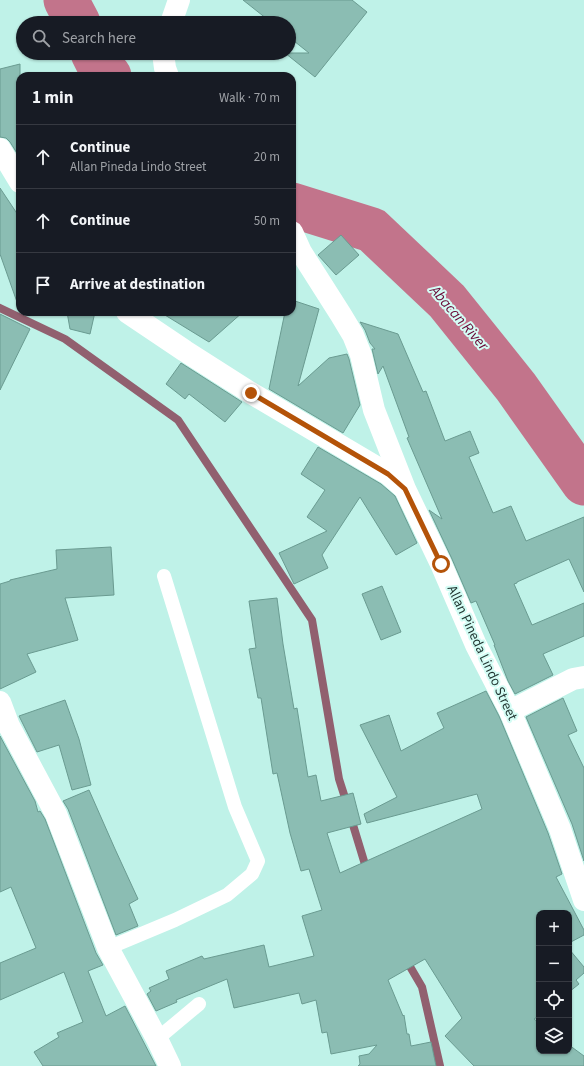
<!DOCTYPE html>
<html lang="en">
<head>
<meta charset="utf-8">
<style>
	:root { --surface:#171b24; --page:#242831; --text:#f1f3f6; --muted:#9ea1a6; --line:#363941 }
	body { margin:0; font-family:"Source Sans 3",sans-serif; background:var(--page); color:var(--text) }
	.controls { position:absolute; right:12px; bottom:12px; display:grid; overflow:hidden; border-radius:8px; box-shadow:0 1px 3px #0004 }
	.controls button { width:36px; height:36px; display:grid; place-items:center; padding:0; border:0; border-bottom:1px solid var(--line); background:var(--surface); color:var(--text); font:20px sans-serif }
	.stop { position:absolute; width:12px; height:12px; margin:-9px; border:3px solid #b45309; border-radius:50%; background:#fff }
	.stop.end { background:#b45309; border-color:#fff; box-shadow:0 1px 4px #0008 }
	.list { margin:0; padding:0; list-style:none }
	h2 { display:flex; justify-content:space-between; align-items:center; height:52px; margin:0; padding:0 16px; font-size:17px }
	h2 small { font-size:13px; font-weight:400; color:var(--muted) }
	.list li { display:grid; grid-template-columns:26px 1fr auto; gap:12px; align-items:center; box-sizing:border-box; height:64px; padding:0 16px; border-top:1px solid var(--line) }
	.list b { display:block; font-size:15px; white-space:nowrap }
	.list p { margin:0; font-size:13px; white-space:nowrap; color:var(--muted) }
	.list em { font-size:13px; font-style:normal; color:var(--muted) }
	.icon { flex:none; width:22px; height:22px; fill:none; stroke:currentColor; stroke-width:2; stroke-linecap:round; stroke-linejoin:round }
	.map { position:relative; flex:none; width:584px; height:1066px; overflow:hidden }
	.search { position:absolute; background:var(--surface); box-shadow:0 1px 3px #0004; left:16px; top:16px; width:280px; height:44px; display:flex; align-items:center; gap:10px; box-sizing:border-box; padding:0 14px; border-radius:22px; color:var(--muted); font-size:15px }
	.panel { position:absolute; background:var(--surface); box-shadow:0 1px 3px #0004; left:16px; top:72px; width:280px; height:244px; border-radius:12px }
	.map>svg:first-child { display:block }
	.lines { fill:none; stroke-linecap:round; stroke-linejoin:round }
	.stream { stroke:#91606f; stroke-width:8 }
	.river { stroke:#c2748b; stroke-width:45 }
	.building { fill:#8bbdb3; stroke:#6a9b91 }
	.lane { stroke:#fff; stroke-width:14 }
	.street { stroke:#fff; stroke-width:22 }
	.route { stroke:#b45309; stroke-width:5 }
	.labels { text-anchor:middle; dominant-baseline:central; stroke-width:4; stroke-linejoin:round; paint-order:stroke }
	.street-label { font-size:14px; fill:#1f332f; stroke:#d4fdf5 }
	.water-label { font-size:15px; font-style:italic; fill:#690634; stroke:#d4fdf5 }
</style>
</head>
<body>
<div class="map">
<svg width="584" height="1066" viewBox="0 0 584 1066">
	<rect width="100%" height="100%" fill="#bff2e8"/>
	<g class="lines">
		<g class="stream">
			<path d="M0,308l65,31 113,81 134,200 27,159 8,25"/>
			<path d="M350,815l17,56"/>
			<path d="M405,958l17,29 18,79"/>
		</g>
		<g class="river">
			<path d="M66,0l12,23"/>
			<path d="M93,53l4,8 12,15"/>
			<path d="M292,205l80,25 75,71 69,86 68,96"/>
		</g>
	</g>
	<g class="building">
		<path d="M243,0h109l15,12 -52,65 -30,-24h24l-20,-16v-14h-17z"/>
		<path d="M20,64v94l-10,-16 -4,-4 -6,-1v-68z"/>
		<path d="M0,188l20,30v84h-3l-17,-48z"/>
		<path d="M341,235l18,20 -23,20 -18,-20z"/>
		<path d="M292,300l27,9 -21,77 31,-28 18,-4 2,5 11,46 -17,28 -74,-44 16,-77h7z"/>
		<path d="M67,312h28l-5,22 -20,-5z"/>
		<path d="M160,312h83l-34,30z"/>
		<path d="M0,314l30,15 -30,61z"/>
		<path d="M360,322l38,12 25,58 3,-1 19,50 25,-10 9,22 -10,4 24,56 18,-7 15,35 58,-24v75l-15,-33 -52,23v1l-3,1 18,41 52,-22v33l-41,18 10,21 -38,19 -7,-13 -14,-36h1l-19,-44 -5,2 -19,-44 -23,-49 13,9 -35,-81 2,-1 -26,-71 -5,8 -6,-25h3l-5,-6 -5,-13z"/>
		<path d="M181,363l61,39 -17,20 -36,-28 -4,5 -19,-15z"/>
		<path d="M318,447l63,37 14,12 22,47 -21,12 -36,-58 -38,58 6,13 -34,16 -15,-31 48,-22 -20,-14 18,-27 -24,-16z"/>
		<path d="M111,547l3,48 -49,3 13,42 -51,14 9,18 -36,17v-105l10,-3v-1l47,-11 -1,-19z"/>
		<path d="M382,586l19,46 -20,8 -19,-46z"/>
		<path d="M277,598l6,46 11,65 3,-1 11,69 8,-2 5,26 32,-8 8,31 -34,9 13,40 142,-64 -5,-15 -110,29 -3,-9 33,-17 -37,-72 29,-10 12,36 43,-23 -7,-15 49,-22 13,25 49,117 14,41 -6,3 28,53v5l-15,8v-30h-30v103l-5,3 5,4v28h30v-6l15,11v10h-110l-29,-30 17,-18 -37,-59 -37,21 15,36 1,-1 3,19h2l2,12 20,-4 5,24h-78l2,-2 -1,-8 10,-2 8,-9 -46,9 -4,-22 -5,1 -6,-33 -14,4 -3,-11 -65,15 -7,-29 -51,21 1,2 -21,9 -9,-17 4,-3 -2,-3 20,-9 -3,-8 36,-15 2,3 60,-14 5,22 45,-11 -12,-40 20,-6 -13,-41 -8,2 -11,-38 -13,-60 -4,1 -12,-76h-3l-9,-49 7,-1 -7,-47z"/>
		<path d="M563,698l14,33 -9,4 16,33v93l-12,-37 -46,-107z"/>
		<path d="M65,700l14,39 12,46 -19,5 -13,-45 -22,7 -18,-36z"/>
		<path d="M0,736l35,65 3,11 2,-1 5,8 51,134 7,12 -15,6 18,45 19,-10 31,60h-113l-9,-14 25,-15 -2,-4 26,-11 -19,-50 -64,28v-37l36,-15 -25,-61 -11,5z"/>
		<path d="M89,790l26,59 23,50 -9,5 9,22 -22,9 -48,-126 -5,-8z"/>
		<path d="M569,949l15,18v6l-8,7 3,4 -10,8z"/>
	</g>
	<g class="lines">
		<g class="lane">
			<path d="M108,948l67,-28 52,-25 25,-21 6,-13 -23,-54 -71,-231"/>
			<path d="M157,1039l42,-35"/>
		</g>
		<g class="street">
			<path d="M171,23l8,-23"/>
			<path d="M163,53l2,15 3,8"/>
			<path d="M0,149l20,33"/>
			<path d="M292,232l9,20 40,63 12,20 8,20 13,55 31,79 36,75 35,81 34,66 50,118 24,71"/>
			<path d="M127,312l58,39 66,42 137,81 16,14"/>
			<path d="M0,702l9,24 47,88 52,134 49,91 13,27"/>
			<path d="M510,711l63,-32 11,-2"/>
		</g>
	</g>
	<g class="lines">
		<path class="route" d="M251,393l137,81 17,15 36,75"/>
	</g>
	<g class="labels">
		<g class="street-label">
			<text transform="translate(482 653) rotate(65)">Allan Pineda Lindo Street</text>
		</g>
		<g class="water-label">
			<text transform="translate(459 318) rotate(49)">Abacan River</text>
		</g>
	</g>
</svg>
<div class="controls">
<button>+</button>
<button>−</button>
<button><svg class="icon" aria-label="locate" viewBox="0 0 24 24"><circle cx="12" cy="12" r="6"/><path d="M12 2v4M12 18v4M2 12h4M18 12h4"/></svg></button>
<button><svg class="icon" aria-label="layers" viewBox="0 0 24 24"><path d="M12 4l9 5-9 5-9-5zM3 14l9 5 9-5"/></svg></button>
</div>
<div class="stop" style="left:441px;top:564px"></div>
<div class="stop end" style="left:251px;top:393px"></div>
<div class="search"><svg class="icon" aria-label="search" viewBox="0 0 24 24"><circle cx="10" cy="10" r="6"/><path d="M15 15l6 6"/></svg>Search here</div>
<section class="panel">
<h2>1 min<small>Walk · 70 m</small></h2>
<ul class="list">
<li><svg class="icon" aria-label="ahead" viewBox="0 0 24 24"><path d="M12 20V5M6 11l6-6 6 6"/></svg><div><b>Continue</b><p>Allan Pineda Lindo Street</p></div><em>20 m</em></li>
<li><svg class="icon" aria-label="ahead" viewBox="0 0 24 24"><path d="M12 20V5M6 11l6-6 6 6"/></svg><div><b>Continue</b></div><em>50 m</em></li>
<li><svg class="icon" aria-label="arrive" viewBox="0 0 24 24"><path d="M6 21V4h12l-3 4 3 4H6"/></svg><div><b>Arrive at destination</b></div></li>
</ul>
</section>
</div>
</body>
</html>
